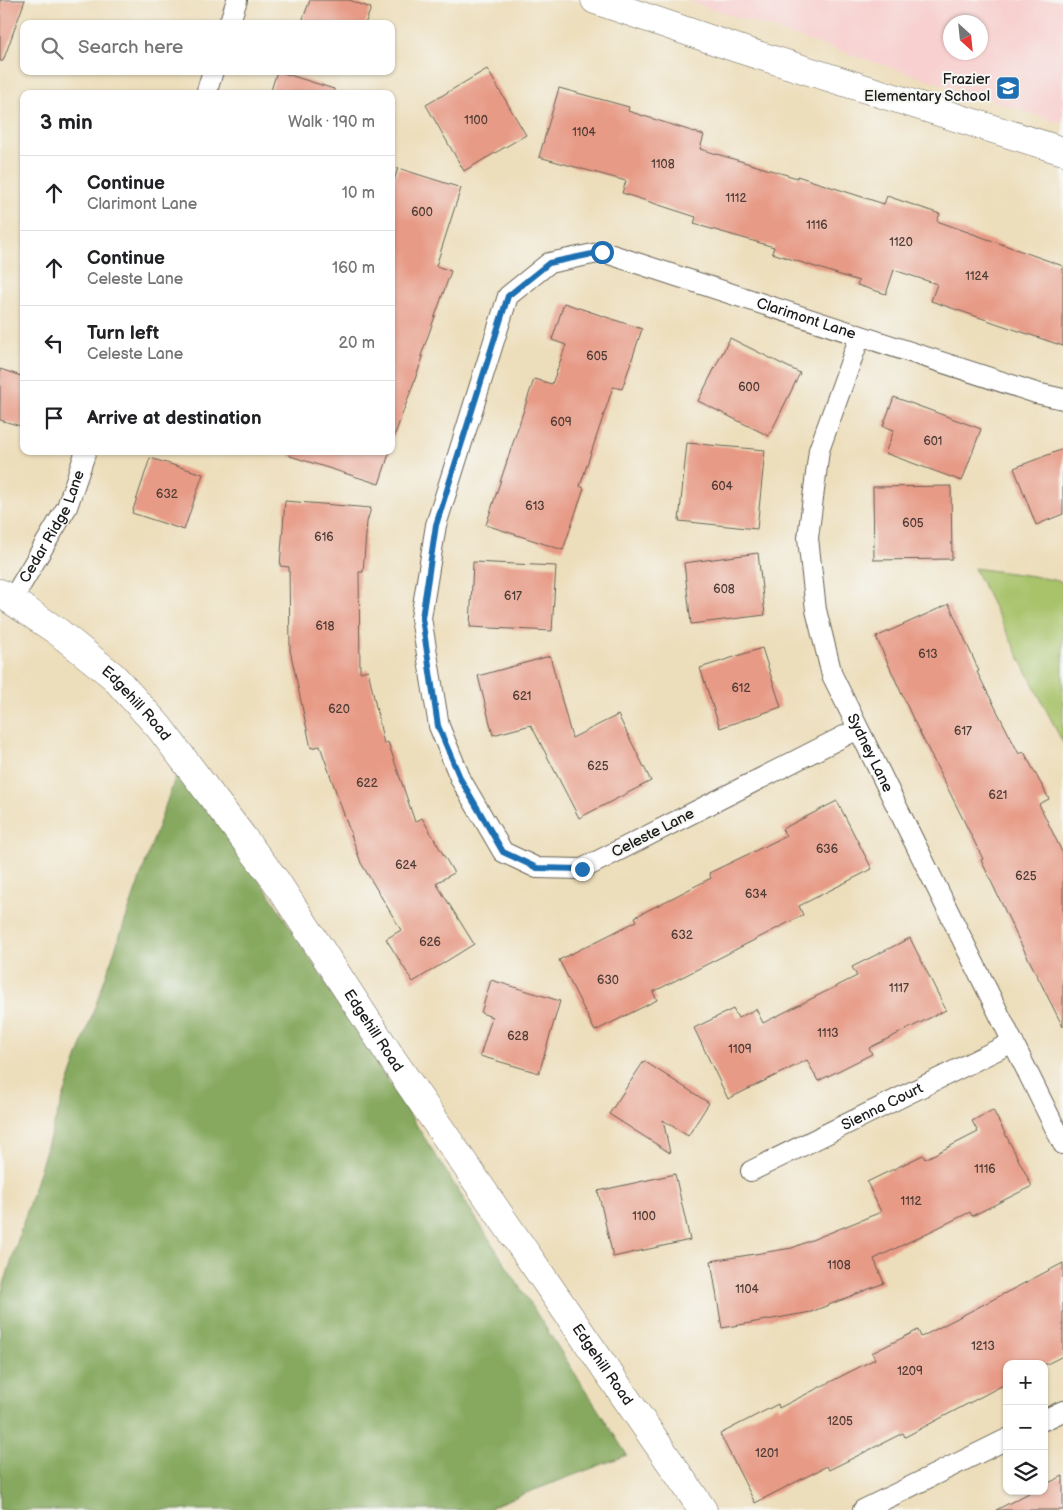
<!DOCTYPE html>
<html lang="en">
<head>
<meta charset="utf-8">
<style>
	:root { --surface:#fff; --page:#f6f6f6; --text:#202124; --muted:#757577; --line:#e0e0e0 }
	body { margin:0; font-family:"Balsamiq Sans",sans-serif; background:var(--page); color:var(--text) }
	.controls { position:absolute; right:15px; bottom:15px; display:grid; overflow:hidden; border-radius:10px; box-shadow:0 1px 4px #0004 }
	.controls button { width:45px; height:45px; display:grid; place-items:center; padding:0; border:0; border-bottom:1px solid var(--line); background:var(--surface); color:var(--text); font:25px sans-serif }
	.compass { position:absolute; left:943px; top:15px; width:45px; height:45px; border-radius:50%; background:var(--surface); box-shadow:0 1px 4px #0004; rotate:153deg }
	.stop { position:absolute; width:15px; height:15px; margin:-11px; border:4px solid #1f6fb2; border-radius:50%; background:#fff }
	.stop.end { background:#1f6fb2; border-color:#fff; box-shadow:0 1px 5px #0008 }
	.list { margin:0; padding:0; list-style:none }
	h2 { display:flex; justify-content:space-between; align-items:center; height:65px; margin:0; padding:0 20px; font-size:21px }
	h2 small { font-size:16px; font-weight:400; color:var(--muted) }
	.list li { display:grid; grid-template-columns:32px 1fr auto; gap:15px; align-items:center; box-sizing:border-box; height:75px; padding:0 20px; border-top:1px solid var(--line) }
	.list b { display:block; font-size:19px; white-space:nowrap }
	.list p { margin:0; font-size:16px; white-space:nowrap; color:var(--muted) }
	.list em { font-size:16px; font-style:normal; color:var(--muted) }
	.icon { flex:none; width:28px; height:28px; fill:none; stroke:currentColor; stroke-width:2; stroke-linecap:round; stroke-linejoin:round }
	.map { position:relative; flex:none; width:1063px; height:1510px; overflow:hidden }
	.search { position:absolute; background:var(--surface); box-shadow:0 1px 4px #0004; left:20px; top:20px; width:375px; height:55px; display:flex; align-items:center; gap:12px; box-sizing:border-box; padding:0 18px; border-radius:10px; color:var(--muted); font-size:19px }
	.panel { position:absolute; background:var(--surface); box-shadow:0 1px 4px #0004; left:20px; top:90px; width:375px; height:365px; border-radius:10px }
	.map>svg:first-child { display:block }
	.built { fill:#f7d0cf; fill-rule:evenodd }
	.green { fill:#a8c36a; stroke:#627043 }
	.forest { fill:#86a95e; stroke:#51623d }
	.building { fill:#e79a85 }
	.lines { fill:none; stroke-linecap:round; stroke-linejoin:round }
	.street-casing { stroke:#656054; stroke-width:22 }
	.secondary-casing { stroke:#656054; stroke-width:29 }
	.street { stroke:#fff; stroke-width:20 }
	.secondary { stroke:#fff; stroke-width:28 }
	.route { stroke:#1f6fb2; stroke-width:6 }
	.labels { text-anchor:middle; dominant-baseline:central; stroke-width:4; stroke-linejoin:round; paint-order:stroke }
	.number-label { font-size:12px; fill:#4f3c36 }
	.poi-label { font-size:15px; fill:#1c1c1c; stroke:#f6f6f2; text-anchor:end }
	.street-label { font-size:15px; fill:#1c1c1c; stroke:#f6f6f2 }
</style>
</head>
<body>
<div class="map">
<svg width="1063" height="1510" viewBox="0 0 1063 1510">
	<rect width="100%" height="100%" fill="#f6f6f2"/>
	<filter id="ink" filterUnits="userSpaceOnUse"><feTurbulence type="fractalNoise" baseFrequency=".02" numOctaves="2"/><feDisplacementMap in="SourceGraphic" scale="10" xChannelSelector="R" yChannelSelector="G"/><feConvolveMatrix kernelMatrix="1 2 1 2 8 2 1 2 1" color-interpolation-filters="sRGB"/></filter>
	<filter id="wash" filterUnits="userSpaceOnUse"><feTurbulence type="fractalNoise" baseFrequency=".0096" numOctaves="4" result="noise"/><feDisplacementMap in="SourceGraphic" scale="20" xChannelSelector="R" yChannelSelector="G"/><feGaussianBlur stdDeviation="1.12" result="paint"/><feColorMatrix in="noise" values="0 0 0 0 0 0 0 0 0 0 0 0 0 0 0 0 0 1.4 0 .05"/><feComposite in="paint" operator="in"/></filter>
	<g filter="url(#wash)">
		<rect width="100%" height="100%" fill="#eddebb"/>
		<path class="built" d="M688,0h375v124l-364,-119zM950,22h30v30h-30z"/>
		<path class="green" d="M974,568l59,8 30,6v161z"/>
		<path class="forest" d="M182,758l445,697 -135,51 -1,4h-491v-213l53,-170z"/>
		<g id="blocks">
			<g class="building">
				<path d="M0,0h25l-22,61h-3z"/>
				<path d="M310,0h39l22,8 -6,16h-64z"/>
				<path d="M487,69l39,66 -62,36 -38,-66z"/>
				<path d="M277,71l57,18v5h-64z"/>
				<path d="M559,88l70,19 -1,4 76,24 -4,14 97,29v-2l87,28 3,-8 53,18 -3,7 126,45v80l-132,-45 6,-17 -43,-14 -8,24 -29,-9 2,-4 -87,-28 2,-6 -80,-23 2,-7 -74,-24 4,-12 -87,-24z"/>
				<path d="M398,168l63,20 -25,78 15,5 -30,85 2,1 -29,80 -3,-1v-246z"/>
				<path d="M564,303l78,26 -20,60 -9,-2 -33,99 4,2 -21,62 -77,-25 48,-146 18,5 14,-39 -14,-5z"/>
				<path d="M730,338l70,35 -31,63 -71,-35z"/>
				<path d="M0,369l24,8v50l-24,-7z"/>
				<path d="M894,397l87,32 -19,52 -77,-28 9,-23 -11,-4z"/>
				<path d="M687,443l78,7 -8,79 -78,-8z"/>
				<path d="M1063,449v65l-27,11 -22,-57z"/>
				<path d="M291,451h99l-11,33 -89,-28z"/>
				<path d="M150,458l53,16 -19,56 -52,-17z"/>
				<path d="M951,486l1,73 -78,1 -1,-73z"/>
				<path d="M285,501l86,7 -4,14 -4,50h-4l1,100 8,-2 16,74 4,-2 27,80 7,-4 32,55 -18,10 38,61 -61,38 -27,-43 15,-9 -40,-67 -41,-117 -9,2 -21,-98 -1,-83 -9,-1z"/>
				<path d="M758,553l7,62 -74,9 -7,-61z"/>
				<path d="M473,562l83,4 -4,65 -82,-4z"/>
				<path d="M949,604l30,67 -2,1 42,82 5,-2 25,47 -10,5 24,50v173l-47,-93 -35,-74 2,-1 -69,-138 -38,-84z"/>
				<path d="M762,648l19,59 -61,21 -20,-60z"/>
				<path d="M550,656l22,82 46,-23 33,66 -72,37 -48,-93 -38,10 -15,-59z"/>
				<path d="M837,801l35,68 -73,37 4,9 -150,77 4,8 -62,31 -36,-71 78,-39 -2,-4 76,-39 -2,-5 77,-37 -4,-7z"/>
				<path d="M910,938l36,72 -77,38 3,6 -54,27 -11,-21 -79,39 -34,-71 39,-19 5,9 18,-9 7,14 94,-47 -5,-9z"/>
				<path d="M491,980l69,21 -21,72 -59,-17 12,-39 -11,-4z"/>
				<path d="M644,1061l65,42 -21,33 -25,-16 7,33 -61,-39z"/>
				<path d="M993,1110l39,76 -60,30 -2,-4 -96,47 10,24 -73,29 -89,16 -11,-67 81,-13 89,-36 -14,-30 56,-27 2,4 53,-27 -6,-11z"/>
				<path d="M675,1174l15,66 -77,17 -15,-66z"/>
				<path d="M1063,1263v93l-16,8h-40v19l-102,54 -2,-4 -74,37 -2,-4 -72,37 -35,-69 58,-30 1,4 96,-49 -3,-6 46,-23 3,7z"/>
				<path d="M1063,1476v34h-67l37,-19h11v-6z"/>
			</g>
		</g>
	</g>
	<g filter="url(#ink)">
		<use href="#blocks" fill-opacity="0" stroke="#656054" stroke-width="1"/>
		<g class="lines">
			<defs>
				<g id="street">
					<path d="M229,24l8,-24"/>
					<path d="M206,94l7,-23"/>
					<path id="s1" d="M860,336l-41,114 -11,88 8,72 16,65 231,469"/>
					<path id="s2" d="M12,600l55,-93 19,-56"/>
					<path id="s3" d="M858,729l-276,140 -45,-1 -34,-16 -42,-72 -22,-54 -18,-108 15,-93 72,-229 41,-33 54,-11 433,141 27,6"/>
					<path id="s4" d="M751,1171l262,-129"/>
					<path d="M1044,1420l19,-9"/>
					<path d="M863,1510l144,-71"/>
				</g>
				<g id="secondary">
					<path d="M595,0l147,50 321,101"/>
					<path id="s5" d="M0,593l57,38 56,45 46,51 117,154 117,179 310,450"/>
				</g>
			</defs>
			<use href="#street" class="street-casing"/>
			<use href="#secondary" class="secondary-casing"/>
			<use href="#street" class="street"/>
			<use href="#secondary" class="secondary"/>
		</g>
	</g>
	<g class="lines" filter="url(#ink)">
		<path class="route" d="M582,869l-45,-1 -34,-16 -42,-72 -23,-54 -16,-108 14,-93 72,-229 41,-33 53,-11"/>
	</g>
	<defs>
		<symbol id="school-square" viewBox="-11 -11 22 22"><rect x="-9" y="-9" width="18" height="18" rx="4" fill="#1f6fb2" stroke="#f6f6f2"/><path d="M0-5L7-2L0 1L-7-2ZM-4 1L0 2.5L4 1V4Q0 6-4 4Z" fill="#fff"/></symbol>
	</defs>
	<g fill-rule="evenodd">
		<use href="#school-square" x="994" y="74" width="28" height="28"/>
	</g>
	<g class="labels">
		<g class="number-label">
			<text x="476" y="120">1100</text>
			<text x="584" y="132">1104</text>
			<text x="663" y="164">1108</text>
			<text x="736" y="198">1112</text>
			<text x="422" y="212">600</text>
			<text x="817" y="225">1116</text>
			<text x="901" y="242">1120</text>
			<text x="977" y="276">1124</text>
			<text x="597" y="356">605</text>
			<text x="749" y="387">600</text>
			<text x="561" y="422">609</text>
			<text x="933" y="441">601</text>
			<text x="722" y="486">604</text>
			<text x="167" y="494">632</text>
			<text x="535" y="506">613</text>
			<text x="913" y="523">605</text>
			<text x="324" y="537">616</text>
			<text x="724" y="589">608</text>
			<text x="513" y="596">617</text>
			<text x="325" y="626">618</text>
			<text x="928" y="654">613</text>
			<text x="741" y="688">612</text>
			<text x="522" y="696">621</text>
			<text x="339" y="709">620</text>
			<text x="963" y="731">617</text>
			<text x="598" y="766">625</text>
			<text x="367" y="783">622</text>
			<text x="998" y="795">621</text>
			<text x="827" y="849">636</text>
			<text x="406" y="865">624</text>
			<text x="1026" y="876">625</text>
			<text x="756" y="894">634</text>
			<text x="682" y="935">632</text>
			<text x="430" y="942">626</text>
			<text x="608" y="980">630</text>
			<text x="899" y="988">1117</text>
			<text x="828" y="1033">1113</text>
			<text x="518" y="1036">628</text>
			<text x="740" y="1049">1109</text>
			<text x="985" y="1169">1116</text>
			<text x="911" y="1201">1112</text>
			<text x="644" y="1216">1100</text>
			<text x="839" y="1265">1108</text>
			<text x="747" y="1289">1104</text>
			<text x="983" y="1346">1213</text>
			<text x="910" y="1371">1209</text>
			<text x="840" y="1421">1205</text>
			<text x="767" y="1453">1201</text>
		</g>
		<g class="poi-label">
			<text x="990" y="79">Frazier<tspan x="990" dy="17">Elementary School</tspan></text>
		</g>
		<g class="street-label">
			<text stroke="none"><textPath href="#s3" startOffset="1299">Clarimont Lane</textPath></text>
			<text stroke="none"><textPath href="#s2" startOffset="84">Cedar Ridge Lane</textPath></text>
			<text stroke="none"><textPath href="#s5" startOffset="176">Edgehill Road</textPath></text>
			<text stroke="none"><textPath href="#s1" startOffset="436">Sydney Lane</textPath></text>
			<text transform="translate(653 833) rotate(-27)">Celeste Lane</text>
			<text stroke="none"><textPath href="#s5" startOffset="581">Edgehill Road</textPath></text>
			<text stroke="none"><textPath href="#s4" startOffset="146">Sienna Court</textPath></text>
			<text stroke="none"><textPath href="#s5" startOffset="986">Edgehill Road</textPath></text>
		</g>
	</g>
</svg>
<div class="controls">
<button>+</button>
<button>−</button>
<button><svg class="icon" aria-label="layers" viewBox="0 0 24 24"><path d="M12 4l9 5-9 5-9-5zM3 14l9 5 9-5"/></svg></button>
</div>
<svg class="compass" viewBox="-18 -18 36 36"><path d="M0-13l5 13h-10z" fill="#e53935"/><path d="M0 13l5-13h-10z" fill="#757577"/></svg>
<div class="stop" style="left:602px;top:252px"></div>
<div class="stop end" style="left:582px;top:869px"></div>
<div class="search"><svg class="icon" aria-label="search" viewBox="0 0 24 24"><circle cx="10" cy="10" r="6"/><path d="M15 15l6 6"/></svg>Search here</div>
<section class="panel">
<h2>3 min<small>Walk · 190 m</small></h2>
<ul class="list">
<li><svg class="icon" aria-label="ahead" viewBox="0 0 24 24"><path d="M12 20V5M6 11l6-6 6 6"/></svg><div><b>Continue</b><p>Clarimont Lane</p></div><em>10 m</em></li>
<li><svg class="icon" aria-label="ahead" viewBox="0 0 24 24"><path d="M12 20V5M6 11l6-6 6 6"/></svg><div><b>Continue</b><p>Celeste Lane</p></div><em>160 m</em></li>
<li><svg class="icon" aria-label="left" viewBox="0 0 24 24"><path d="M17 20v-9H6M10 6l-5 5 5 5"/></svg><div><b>Turn left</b><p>Celeste Lane</p></div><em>20 m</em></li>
<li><svg class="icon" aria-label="arrive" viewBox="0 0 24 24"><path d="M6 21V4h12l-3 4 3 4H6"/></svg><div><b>Arrive at destination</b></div></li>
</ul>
</section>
</div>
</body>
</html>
